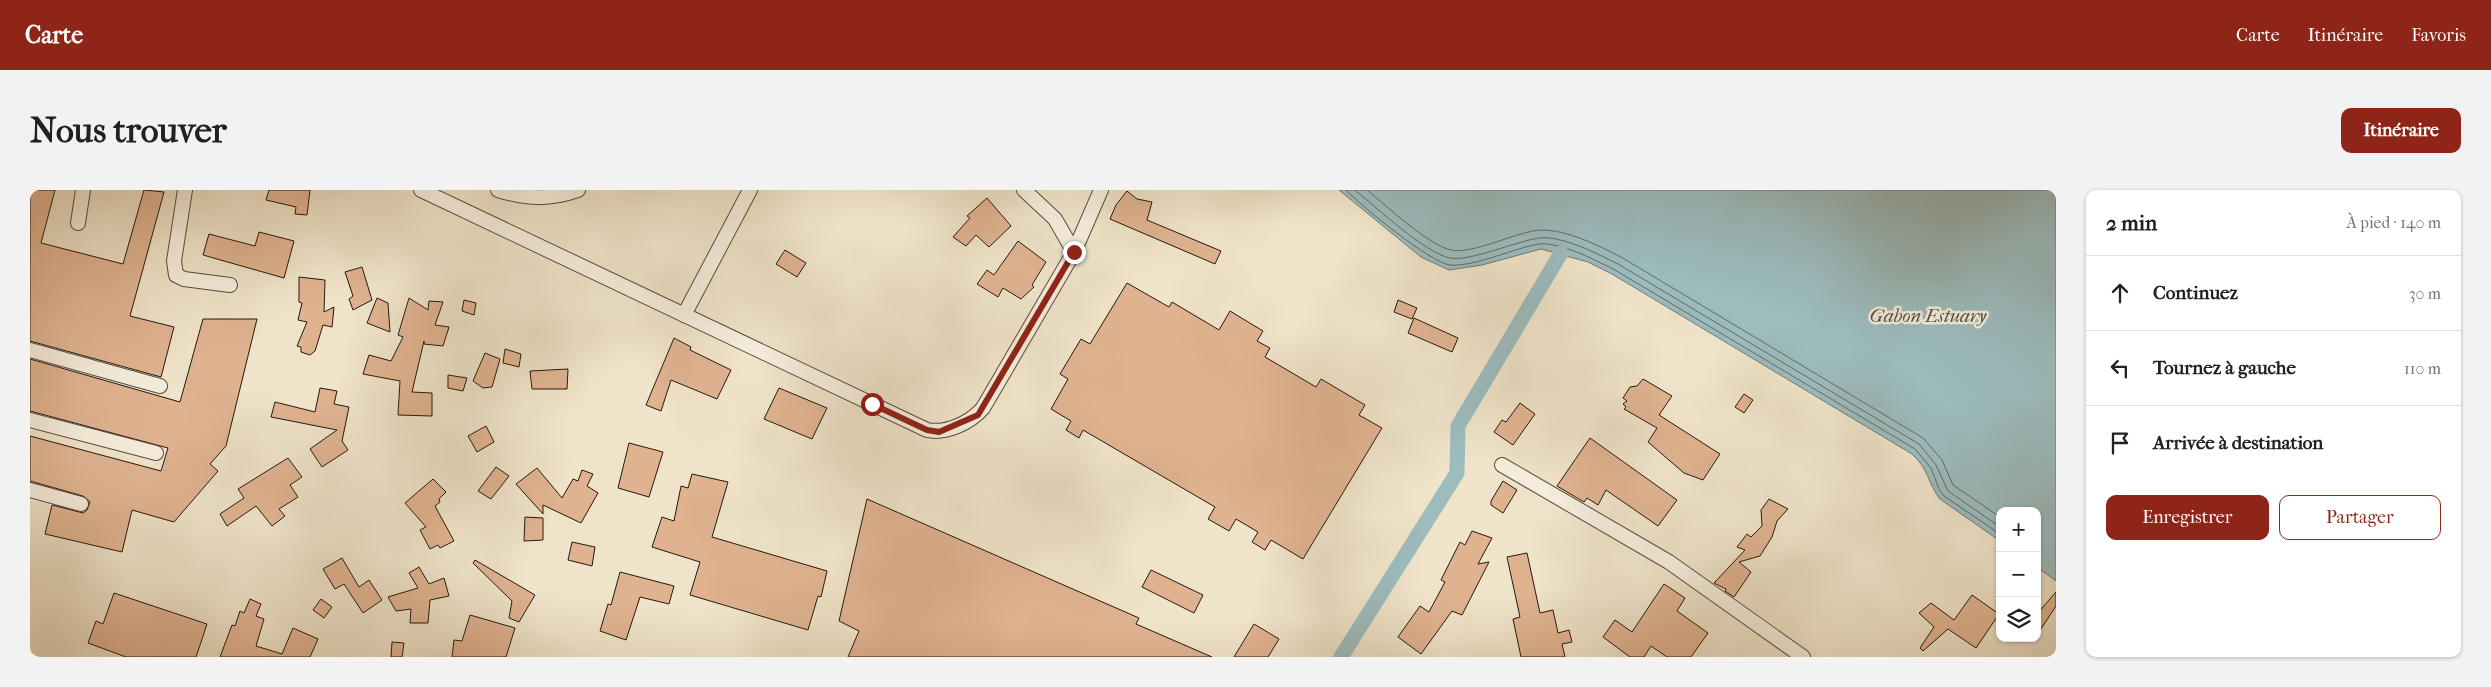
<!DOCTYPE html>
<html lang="fr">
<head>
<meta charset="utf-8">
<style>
	:root { --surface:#fff; --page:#f2f2f2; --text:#202124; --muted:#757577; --line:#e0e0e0; --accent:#8f2418 }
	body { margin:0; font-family:"IM FELL French Canon",serif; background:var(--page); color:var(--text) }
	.controls { position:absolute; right:15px; bottom:15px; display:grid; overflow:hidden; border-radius:10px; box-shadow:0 1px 4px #0004 }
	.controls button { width:45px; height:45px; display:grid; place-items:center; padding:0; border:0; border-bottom:1px solid var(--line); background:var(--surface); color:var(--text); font:25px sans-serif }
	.stop { position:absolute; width:15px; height:15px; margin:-11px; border:4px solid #8f2418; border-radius:50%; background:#fff }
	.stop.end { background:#8f2418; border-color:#fff; box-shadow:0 1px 5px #0008 }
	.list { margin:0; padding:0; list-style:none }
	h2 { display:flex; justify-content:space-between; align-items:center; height:65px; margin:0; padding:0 20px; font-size:21px }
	h2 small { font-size:16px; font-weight:400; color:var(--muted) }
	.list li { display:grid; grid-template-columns:32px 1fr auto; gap:15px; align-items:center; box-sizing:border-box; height:75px; padding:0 20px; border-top:1px solid var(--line) }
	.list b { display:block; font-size:19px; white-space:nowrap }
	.list em { font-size:16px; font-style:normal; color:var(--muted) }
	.actions { display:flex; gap:10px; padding:15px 20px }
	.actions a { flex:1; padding:11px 0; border:1px solid var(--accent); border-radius:10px; text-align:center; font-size:18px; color:var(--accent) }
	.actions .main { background:var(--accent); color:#fff }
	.icon { flex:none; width:28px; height:28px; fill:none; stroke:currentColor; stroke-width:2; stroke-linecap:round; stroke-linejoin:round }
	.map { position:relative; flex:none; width:2026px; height:467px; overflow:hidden; border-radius:10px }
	header { display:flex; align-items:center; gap:30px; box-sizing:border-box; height:70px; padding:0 25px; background:var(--accent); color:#fff }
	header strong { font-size:24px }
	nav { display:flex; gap:28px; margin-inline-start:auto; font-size:18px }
	.intro { display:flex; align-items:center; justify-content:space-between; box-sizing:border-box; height:120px; padding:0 30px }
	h1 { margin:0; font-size:35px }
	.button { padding:12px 22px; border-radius:10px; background:var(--accent); color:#fff; font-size:18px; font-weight:700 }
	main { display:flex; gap:30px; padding:0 30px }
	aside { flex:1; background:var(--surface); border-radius:10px; box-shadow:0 1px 4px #0004 }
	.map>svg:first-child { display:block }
	.water { fill:#9cbcbe; stroke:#6d7a78 }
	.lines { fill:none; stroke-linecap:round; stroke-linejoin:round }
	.shore { stroke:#626a67; stroke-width:1 }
	.canal { stroke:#9cbcbe; stroke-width:15 }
	.building { fill:#dfb390; stroke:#271710 }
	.minor-casing { stroke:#594a3e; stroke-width:16 }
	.minor { stroke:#f5eddc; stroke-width:14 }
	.route { stroke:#8f2418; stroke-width:6 }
	.labels { text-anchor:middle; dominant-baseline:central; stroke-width:5; stroke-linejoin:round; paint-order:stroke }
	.water-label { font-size:19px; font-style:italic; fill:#50514d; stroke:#f5eddc }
</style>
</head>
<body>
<header>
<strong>Carte</strong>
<nav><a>Carte</a><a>Itinéraire</a><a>Favoris</a></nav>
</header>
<div class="intro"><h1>Nous trouver</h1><a class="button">Itinéraire</a></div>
<main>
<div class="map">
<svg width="2026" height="467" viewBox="0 0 2026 467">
	<rect width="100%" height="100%" fill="#efe3c9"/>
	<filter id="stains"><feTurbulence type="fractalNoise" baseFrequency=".004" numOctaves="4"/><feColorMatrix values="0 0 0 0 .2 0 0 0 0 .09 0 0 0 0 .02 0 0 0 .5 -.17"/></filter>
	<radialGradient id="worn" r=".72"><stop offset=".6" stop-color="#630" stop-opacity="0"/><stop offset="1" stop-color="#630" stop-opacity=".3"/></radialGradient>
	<path class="water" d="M1309,0h717v391l-19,-14v-56h-37v30l-60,-42c-12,-15 -11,-30 -28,-45l-300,-180 -24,-12 -47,-13 -59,16 -33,5 -28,-13z"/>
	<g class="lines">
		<g class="shore">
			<path d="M1316,0c15,16 85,73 104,75 25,2 64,-17 89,-21 22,-2 56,16 76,26l300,179 16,19 8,21 5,7 56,38"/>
			<path d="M1325,0c21,17 70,63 95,68 19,4 67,-17 89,-20 22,-3 59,16 79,26l301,180 17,21 12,26 52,36"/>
			<path d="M1337,0c20,16 61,55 84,60 21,5 67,-19 90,-20 27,0 56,15 80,27l302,181 19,22 11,25 47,32"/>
		</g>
		<path class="canal" d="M1311,467l116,-184 1,-47 103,-173"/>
	</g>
	<g class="building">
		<path d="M0,0h25l-14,53 82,21 21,-74 20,2 -34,124 44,11 -13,50 -131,-36z"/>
		<path d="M239,0h41l-3,25 -12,-1 1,-7 -30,-7z"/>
		<path d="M1097,1l10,8 15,3 -5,18 74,31 -6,13 -105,-45 6,-14z"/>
		<path d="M957,8l24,28 -22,21 -13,-12 -10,11 -13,-9 17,-19 -3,-2z"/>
		<path d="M229,42l35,9 -10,37 -81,-23 6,-21 46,12z"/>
		<path d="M988,51l28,21 -14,23 2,2 -13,12 -18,-11 -5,9 -21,-13 10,-14 7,5z"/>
		<path d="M755,60l21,13 -9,14 -21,-13z"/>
		<path d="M332,77l10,33 -19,10 -4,-11 4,-3 -8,-24z"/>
		<path d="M269,87l26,3 -1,32 10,-5 -2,20 -9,-2 -8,26 -5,4 -9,-3v-5l-4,-1 10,-24 -9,-2 4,-17 -3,-1z"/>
		<path d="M1097,93l42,24 3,-5 47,28 11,-19 33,20 -6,10 13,7 -5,9 51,30 5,-8 44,26 -6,10 23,13 -79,131 -32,-19 -6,10 -13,-8 6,-10 -22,-13 -7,12 -21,-12 7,-12 -132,-77 -4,8 -13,-8 5,-9 -20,-12 17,-30 -8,-5 21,-35 9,5z"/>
		<path d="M347,108l11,5 2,29 -23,-9z"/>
		<path d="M379,108l19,12 1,-9 14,1 -8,23 14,2 -6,19 -19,-2v-3l-12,51 20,1v23l-34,-1 2,-34 -37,-7 6,-19 22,6 12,-24 -5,-2z"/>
		<path d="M434,110l12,3 -2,12 -12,-4z"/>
		<path d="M1368,110l19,8 -5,11 -18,-7z"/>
		<path d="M1384,128l44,20 -6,14 -44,-19z"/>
		<path d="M173,129h54l-31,127 -16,18 8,7 -44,51 -42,-12 -10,42 -77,-18 7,-29 31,8 4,-3 3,-8 -7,-6 -53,-15v-45l131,35 7,-23 -138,-37v-52l150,43z"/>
		<path d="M644,148l17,9 -1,3 41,20 -14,29 -46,-19 -10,31 -15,-6z"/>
		<path d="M475,159l16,5 -2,13 -16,-4z"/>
		<path d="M455,163l15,6 -8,28 -9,1 -10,-7z"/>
		<path d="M538,179l-1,20h-35l-2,-18z"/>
		<path d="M418,185l19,3 -4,13 -15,-3z"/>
		<path d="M1613,189l29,17 -13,19 61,39 -17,26 -19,-7 -36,-31 9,-14 -33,-19 2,-2 -3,-3 4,-3 -4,-3 7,-11 7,-1z"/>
		<path d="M290,198l17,3 -3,13 15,3 -7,34 6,9 -26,17 -12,-18 27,-19 -66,-13 4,-15 40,10z"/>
		<path d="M749,198l48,20 -15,31 -48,-20z"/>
		<path d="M1714,204l9,6 -9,13 -9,-6z"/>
		<path d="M1490,213l15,11 -22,31 -19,-13 8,-12 4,2z"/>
		<path d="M456,236l8,16 -17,10 -9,-16z"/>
		<path d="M1560,248l87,62 -19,26 -52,-36 -8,15 -11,-7 -3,4 -27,-16z"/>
		<path d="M599,253l34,9 -14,45 -31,-9z"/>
		<path d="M258,268l14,19 -12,8 8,12 -19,12 6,7 -13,10 -16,-20 -29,20 -7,-12 24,-16 -6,-9z"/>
		<path d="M466,277l13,9 -18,23 -13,-8z"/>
		<path d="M507,278l25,30 11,-19 5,2 4,-11 11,4 -6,12 11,7 -17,30 -38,-18v9l-27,-30z"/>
		<path d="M662,284l36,8 -16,55 115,34 -6,26 -3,-1 -10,34 -118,-35 10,-33 -48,-15 10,-30 12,4 7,-35 7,2z"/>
		<path d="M403,289l13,13 -7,7 1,3 -5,4 19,35 -14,7 -2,-3 -8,4 -10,-19 6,-3 -21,-24z"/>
		<path d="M1473,291l14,9 -14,23 -12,-8v-4z"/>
		<path d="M837,309l272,119 -3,6 76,33h-364l11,-26 -20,-10z"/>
		<path d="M1739,309l19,10 -11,12 -5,16 -12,19 -21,6 12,10 -17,25 -9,-6 1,-2 -12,-6 31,-33 -8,-3 10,-13 4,3 11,-11 -1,-16z"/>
		<path d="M495,327l18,1v22l-19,1z"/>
		<path d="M1442,341l20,7 -14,26 11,-2 -27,53 -10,-4 -31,43 -23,-17 22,-31 9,6 16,-30 -4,-2 19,-38 5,3z"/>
		<path d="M542,352l23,5 -3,19 -24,-6z"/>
		<path d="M1497,363l13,60 13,-3 5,23 11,-3 3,12 -10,2 3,13h-44l-8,-38 7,-2 -13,-60z"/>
		<path d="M312,368l17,29 10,-7 13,20 -19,13 -19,-29 -9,5 -12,-20z"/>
		<path d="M445,370l60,35 -16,27 -10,-4 3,-17 -39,-38z"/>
		<path d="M389,377l10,17 15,-6 5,18 -19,4 -2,23h-18l1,-14 -15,2 -8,-14 30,-9 -9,-15z"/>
		<path d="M1121,380l52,25 -9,18 -52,-26z"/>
		<path d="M590,382l54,14 -5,18 -29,-7 -14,43 -26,-9 8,-27 3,1z"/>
		<path d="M1634,394l21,14 -8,13 31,22 -17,24h-24l-16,-11 -7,11h-14l-27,-20 12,-17 17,12z"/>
		<path d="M2026,402v14l-19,29v-21z"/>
		<path d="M84,403l93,31 -11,33h-70l-38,-14 8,-22 7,3z"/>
		<path d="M1942,405l27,19 -23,34 -28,-19 -25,22 -3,-3 14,-21 -15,-14 12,-10 23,17z"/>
		<path d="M220,409l11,5 -5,12 8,3 -8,27 26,8 11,-26 25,11 -8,18h-90l12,-32 3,1 5,-15 4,2z"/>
		<path d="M291,409l11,8 -8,11 -11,-8z"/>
		<path d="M440,425l45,13 -9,29h-54l2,-17 8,1z"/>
		<path d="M1224,434l25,15 -11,18h-34z"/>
		<path d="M362,452l12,1 -2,14h-11z"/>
	</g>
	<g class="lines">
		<defs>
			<g id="minor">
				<path d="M155,0l-11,71 2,14 8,4 46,6"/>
				<path d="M391,0l506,240c19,4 43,-7 56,-22l91,-156 27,-62"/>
				<path d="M468,0c29,9 52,10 80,0"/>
				<path d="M994,0l31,29 19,33"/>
				<path d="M48,33l5,-33"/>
				<path d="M654,125l66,-125"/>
				<path d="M0,160l130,36"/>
				<path d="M0,230l126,33"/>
				<path d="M1472,275l167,97 134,95"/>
				<path d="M0,300l51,14"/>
			</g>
		</defs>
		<use href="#minor" class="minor-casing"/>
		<use href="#minor" class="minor"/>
	</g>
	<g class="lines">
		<path class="route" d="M842,214l55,26 12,2 39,-17 96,-163"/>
	</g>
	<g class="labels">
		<g class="water-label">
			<text x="1898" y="126">Gabon Estuary</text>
		</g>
	</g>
	<rect width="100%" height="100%" filter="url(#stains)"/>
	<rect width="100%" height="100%" fill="url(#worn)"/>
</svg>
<div class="controls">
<button>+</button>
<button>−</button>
<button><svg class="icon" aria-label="layers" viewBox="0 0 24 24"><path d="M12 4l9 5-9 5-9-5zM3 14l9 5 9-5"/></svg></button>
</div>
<div class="stop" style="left:842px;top:214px"></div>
<div class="stop end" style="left:1044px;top:62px"></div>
</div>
<aside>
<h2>2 min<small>À pied · 140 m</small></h2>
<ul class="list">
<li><svg class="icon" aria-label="ahead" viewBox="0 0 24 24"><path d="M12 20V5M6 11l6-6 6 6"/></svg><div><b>Continuez</b></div><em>30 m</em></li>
<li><svg class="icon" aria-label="left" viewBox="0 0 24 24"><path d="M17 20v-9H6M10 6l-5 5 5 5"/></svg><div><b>Tournez à gauche</b></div><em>110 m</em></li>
<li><svg class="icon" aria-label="arrive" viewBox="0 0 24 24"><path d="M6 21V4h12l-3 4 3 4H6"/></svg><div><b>Arrivée à destination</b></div></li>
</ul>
<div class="actions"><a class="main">Enregistrer</a><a>Partager</a></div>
</aside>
</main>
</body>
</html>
